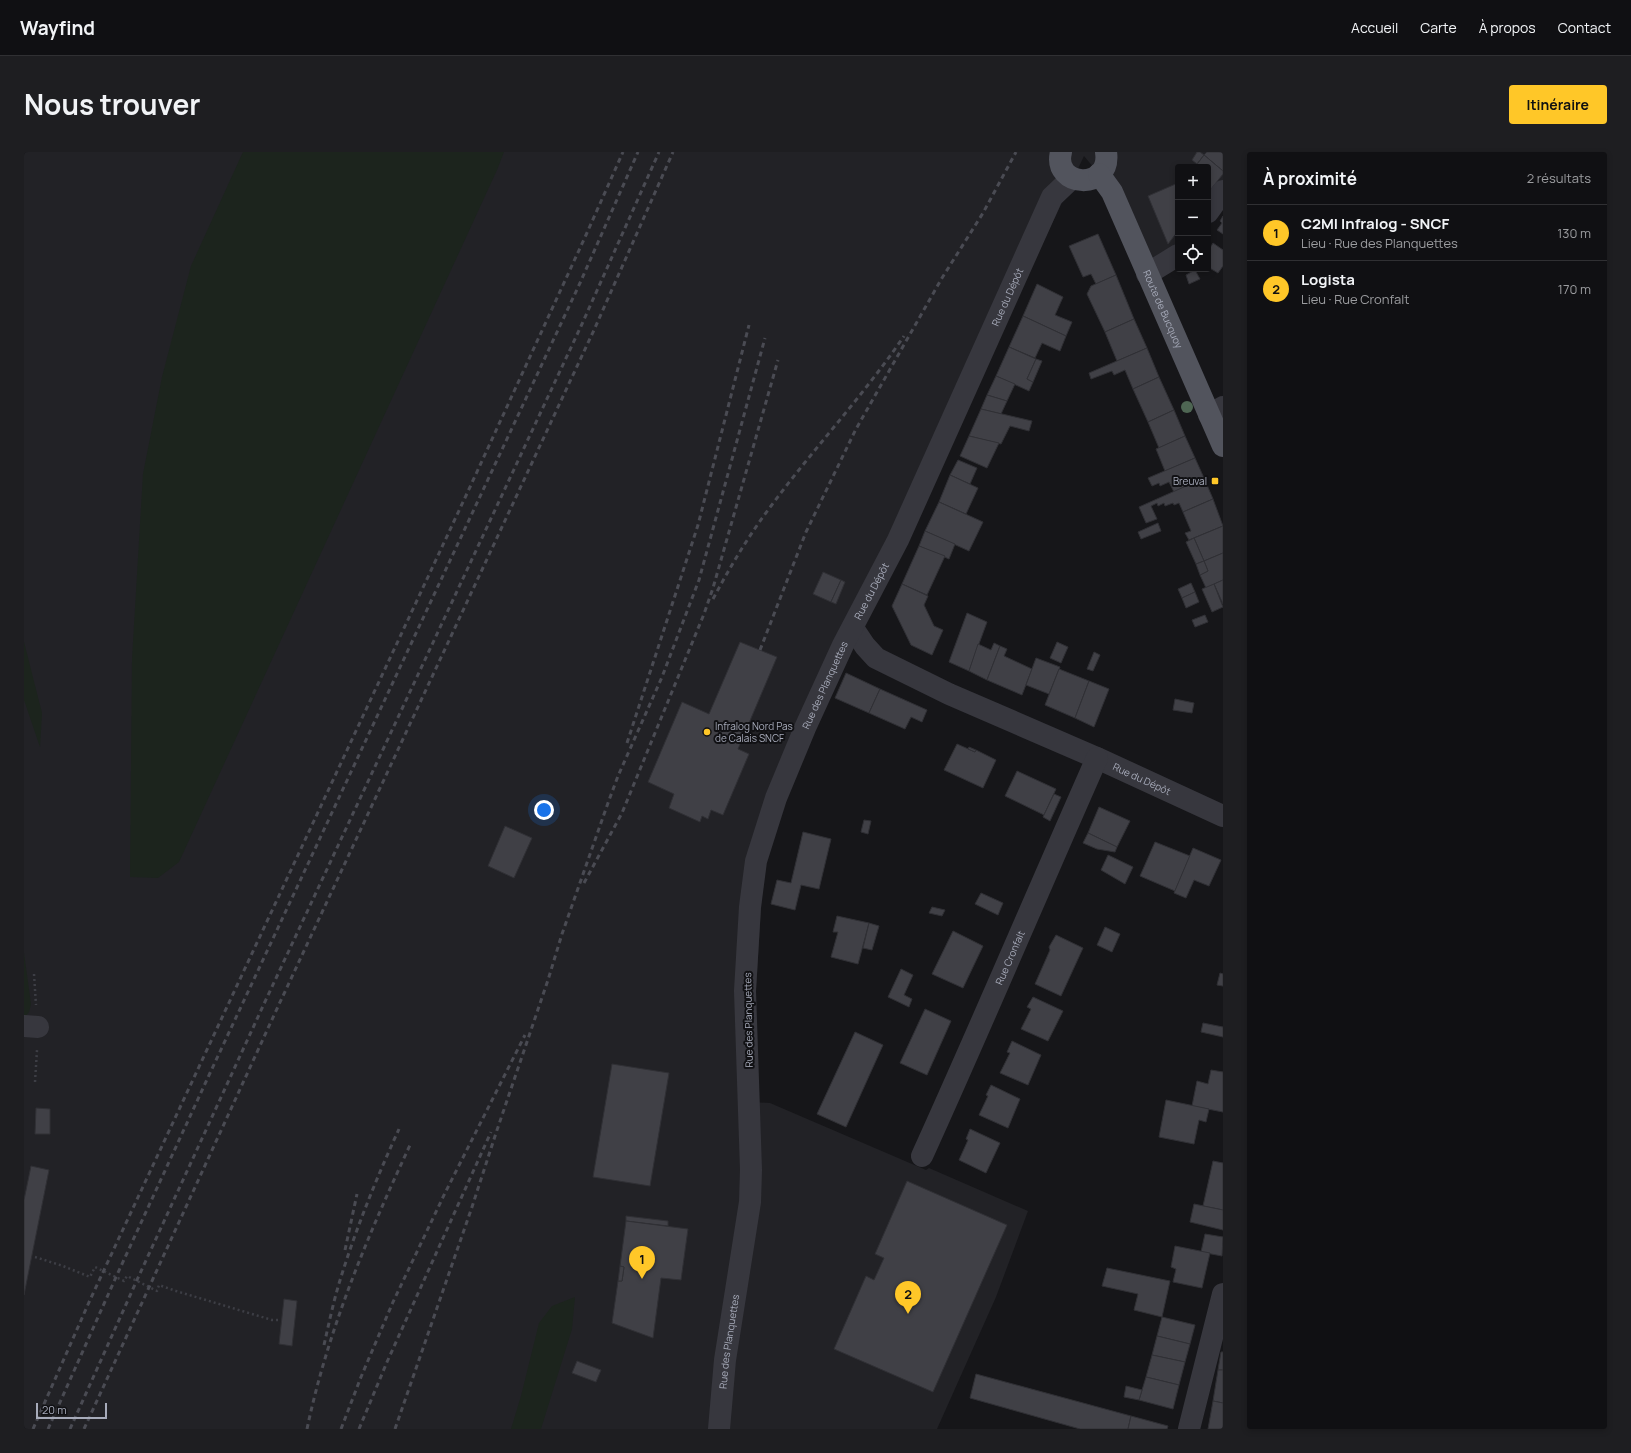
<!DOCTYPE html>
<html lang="fr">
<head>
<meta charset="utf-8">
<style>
	:root { --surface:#101013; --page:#1e1e21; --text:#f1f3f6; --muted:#9c9da0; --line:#303033; --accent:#ffc728 }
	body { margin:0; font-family:Manrope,sans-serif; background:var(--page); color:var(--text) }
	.controls { position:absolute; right:12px; top:12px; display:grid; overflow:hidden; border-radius:4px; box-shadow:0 2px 6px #0003 }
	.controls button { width:36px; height:36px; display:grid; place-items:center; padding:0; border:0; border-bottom:1px solid var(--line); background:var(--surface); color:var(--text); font:20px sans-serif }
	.scale { position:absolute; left:12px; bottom:10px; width:71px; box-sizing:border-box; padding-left:4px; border:2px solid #a7abba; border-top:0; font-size:11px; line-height:14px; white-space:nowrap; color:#a7abba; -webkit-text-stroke:3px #111114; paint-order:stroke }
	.you { position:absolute; left:520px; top:658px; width:14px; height:14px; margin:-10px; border:3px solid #fff; border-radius:50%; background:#1a73e8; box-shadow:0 0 0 6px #1a73e833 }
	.badge { display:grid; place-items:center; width:26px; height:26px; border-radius:50%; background:var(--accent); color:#111; font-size:13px; font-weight:700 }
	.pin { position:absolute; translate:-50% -33px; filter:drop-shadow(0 1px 2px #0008) }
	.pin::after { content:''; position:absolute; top:21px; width:14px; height:12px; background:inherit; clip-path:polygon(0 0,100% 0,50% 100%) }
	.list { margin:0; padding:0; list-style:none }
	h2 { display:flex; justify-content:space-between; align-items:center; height:52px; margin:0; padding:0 16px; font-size:17px }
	h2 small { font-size:13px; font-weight:400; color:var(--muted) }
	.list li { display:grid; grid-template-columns:26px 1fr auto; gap:12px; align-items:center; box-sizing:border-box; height:56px; padding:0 16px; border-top:1px solid var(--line) }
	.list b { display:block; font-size:15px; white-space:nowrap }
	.list p { margin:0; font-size:13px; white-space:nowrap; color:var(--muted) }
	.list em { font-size:13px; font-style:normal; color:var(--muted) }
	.icon { flex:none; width:22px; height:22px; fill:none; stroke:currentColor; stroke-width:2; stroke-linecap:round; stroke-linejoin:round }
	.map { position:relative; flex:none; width:1199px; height:1277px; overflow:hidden; border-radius:4px }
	header { display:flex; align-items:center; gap:24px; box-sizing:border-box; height:56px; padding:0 20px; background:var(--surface); border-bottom:1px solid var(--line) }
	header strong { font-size:19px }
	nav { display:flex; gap:22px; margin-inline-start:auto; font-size:14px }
	.intro { display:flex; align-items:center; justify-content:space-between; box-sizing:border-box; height:96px; padding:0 24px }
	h1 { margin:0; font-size:28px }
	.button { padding:10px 18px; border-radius:4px; background:var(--accent); color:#111; font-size:14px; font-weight:700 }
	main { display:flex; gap:24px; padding:0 24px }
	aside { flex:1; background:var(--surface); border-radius:4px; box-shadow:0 2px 6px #0003 }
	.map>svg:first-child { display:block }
	.built { fill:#222226 }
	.green { fill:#1c241d }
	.building { fill:#404046; stroke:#303035 }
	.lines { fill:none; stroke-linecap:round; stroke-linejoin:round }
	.path { stroke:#3d3e45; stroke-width:2.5; stroke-dasharray:2 3; stroke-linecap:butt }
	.minor { stroke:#37373e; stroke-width:22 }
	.major { stroke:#52545d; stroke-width:22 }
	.rail { stroke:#4a4b53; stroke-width:3; stroke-dasharray:5 4; stroke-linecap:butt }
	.tree { fill:#4e6653 }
	.poi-dot { fill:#ffc728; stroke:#111114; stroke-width:1.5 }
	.labels { text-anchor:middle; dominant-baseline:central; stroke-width:4; stroke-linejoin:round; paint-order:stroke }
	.street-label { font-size:10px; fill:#a7abba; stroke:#111114 }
	.poi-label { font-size:10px; fill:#a7abba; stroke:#111114; text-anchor:end }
</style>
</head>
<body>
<header>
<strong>Wayfind</strong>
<nav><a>Accueil</a><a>Carte</a><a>À propos</a><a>Contact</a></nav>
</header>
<div class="intro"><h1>Nous trouver</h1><a class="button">Itinéraire</a></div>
<main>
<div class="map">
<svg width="1199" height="1277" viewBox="0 0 1199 1277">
	<rect width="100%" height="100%" fill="#161619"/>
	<path class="built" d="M0,0h1199v39l-15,21v-45h-30v88l-31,19 -48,-100 -15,-18 -318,673 -17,273 21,1 156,67 3,-2 99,43 -32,86 -59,132h-913z"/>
	<g class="green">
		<path d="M219,0h261l-7,18 -318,692 -21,16 -28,-1 2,-218 11,-185 19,-97 29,-111z"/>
		<path d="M0,490l18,71 -2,34 -16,-47z"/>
		<path d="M0,801l7,51 -2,8 -5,6z"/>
		<path d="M551,1145l-3,32 -31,100h-30l10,-33 18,-73 13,-17z"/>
	</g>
	<g class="building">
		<path d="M1173,0h3l4,3 -7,9 -5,-4z"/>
		<path d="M1183,0h16v19l-19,-16z"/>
		<path d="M1180,3l19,16v3l-15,19v-26h-13z"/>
		<path d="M1154,31v48l-10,13 -20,-48z"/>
		<path d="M1199,64v18l-6,-4 5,-7 -2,-2z"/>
		<path d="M1074,82l18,41 -20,9 -5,-10 -8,3 -14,-31z"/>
		<path d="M1189,91l10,7v16l-5,7 -10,-6v-16z"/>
		<path d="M1171,118l5,9 -11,5 -3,-9z"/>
		<path d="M1092,123l18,44 -29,13 -18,-38 4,-8z"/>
		<path d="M1013,132l26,13 -8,18 17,7 -6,14 -43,-20z"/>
		<path d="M999,164l43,20 -6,15 -18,-8 -7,15 -26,-11z"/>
		<path d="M1110,167l13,29 -30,13 -12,-29z"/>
		<path d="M985,195l27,12 -9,20 6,3 -4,9 -33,-15z"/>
		<path d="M1123,196l12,29 -26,12 -8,-19 -11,5 -2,-4 -21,8 -2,-6z"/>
		<path d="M1012,207l6,2 -9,21 -6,-3z"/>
		<path d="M972,224l19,8 -8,17 -20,-6z"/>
		<path d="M1135,225l15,33 -26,12 -15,-33z"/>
		<path d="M963,243l20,6 -6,13 -20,-5z"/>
		<path d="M957,257l51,12 -3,10 -19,-5 -9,18 -32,-8z"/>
		<path d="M1150,258l11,26 -26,12 -11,-26z"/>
		<path d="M945,284l30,7 -12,25 -27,-12z"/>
		<path d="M1161,284l10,22 -30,13 -9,-22z"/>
		<path d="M1171,306l9,20 -30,14 -5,-10 -9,4 -1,-3 -7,3 -4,-8z"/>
		<path d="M934,308l19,8 -7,16 -20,-9z"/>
		<path d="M926,323l28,13 -12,26 -27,-12z"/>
		<path d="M1180,326l9,21 -30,13 -4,-9 -5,2 -1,-2 -8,3 -1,-3 -6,3 -1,-3 -6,3 6,13 -11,4 -7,-16z"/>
		<path d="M1189,347l10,27 -34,14 -4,-7 6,-2 -8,-19z"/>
		<path d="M915,350l44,20 -14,29 -44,-20z"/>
		<path d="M1134,371l3,8 -20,8 -3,-7z"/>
		<path d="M1199,374v27l-19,8 -10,-23z"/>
		<path d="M901,379l30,13 -6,15 -30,-13z"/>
		<path d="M1170,386l10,23 -8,3 -10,-22z"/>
		<path d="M895,394l26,10 -18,39 -25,-11z"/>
		<path d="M1199,401v27l-17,8 -6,-13 8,-4 -4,-10z"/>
		<path d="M1180,409l4,10 -8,4 -4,-11z"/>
		<path d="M799,420l18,8 -10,22 -18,-8z"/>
		<path d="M817,428l4,2 -9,22 -5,-2z"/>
		<path d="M1199,428v24l-9,-20z"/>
		<path d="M1167,431l4,9 -13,6 -4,-9z"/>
		<path d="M878,432l26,12 -4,9 10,21 9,4 -11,25 -21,-10 -19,-39z"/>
		<path d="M1190,432l9,23 -11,5 -10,-23z"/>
		<path d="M1171,440l4,10 -13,6 -4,-10z"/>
		<path d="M943,461l20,9 -18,49 -20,-9z"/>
		<path d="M1181,463l3,7 -13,5 -3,-7z"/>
		<path d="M716,490l37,15 -39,92 11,5 -26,61 -12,-5 -3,9 -6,-3 -2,6 -31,-14 5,-14 -26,-12 34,-80 27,12z"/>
		<path d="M1033,490l11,5 -7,16 -11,-5z"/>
		<path d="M970,491l6,3 -13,34 -18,-9 9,-27 13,6z"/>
		<path d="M976,494l7,3 -3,7 28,13 -10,26 -35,-15z"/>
		<path d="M1070,500l6,3 -7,16 -6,-2z"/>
		<path d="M1012,506l24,9 -11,27 -23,-9z"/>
		<path d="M1035,517l30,12 -14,37 -30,-13z"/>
		<path d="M822,521l34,16 -11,24 -34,-15z"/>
		<path d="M1065,529l20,8 -15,38 -19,-9z"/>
		<path d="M856,537l47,21 -5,12 -11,-5 -6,12 -36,-16z"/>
		<path d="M1151,547l19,4 -2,10 -19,-3z"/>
		<path d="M933,592l18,8 1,-2 20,10 -13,28 -39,-18z"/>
		<path d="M945,595l7,3 -1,2 -7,-3z"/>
		<path d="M993,619l39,18 -12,26 -39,-19z"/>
		<path d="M1030,642l7,3 -11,24 -7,-4z"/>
		<path d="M1075,655l31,14 -13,26 -29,-14z"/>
		<path d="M840,668l7,1 -3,13 -7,-2z"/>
		<path d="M481,674l27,12 -18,40 -26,-12z"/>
		<path d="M779,680l28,7 -12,50 -18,-4 -6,25 -24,-6 6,-24 14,3z"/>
		<path d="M1064,681l29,14 -2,5 -18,-3 -14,-6z"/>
		<path d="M1131,690l35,14 -15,35 -35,-15z"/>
		<path d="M1169,696l28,12 -12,26 -15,-6 -8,18 -12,-5z"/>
		<path d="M1084,703l25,12 -8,17 -24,-14z"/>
		<path d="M957,741l22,10 -5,12 -23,-11z"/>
		<path d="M908,755l13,3 -3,6 -13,-3z"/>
		<path d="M813,764l32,7 -11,41 -27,-7 7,-25h-5z"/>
		<path d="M845,771l10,3 -7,24 -9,-2z"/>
		<path d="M1081,775l15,7 -8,18 -15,-7z"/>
		<path d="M929,779l30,15 -20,42 -31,-14z"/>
		<path d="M1032,783l27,13 -22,48 -26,-12 15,-34 -1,-3z"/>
		<path d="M877,817l12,6 -9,20 8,4 -3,8 -21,-10z"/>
		<path d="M1196,821l3,1v12l-6,-1z"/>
		<path d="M1009,845l30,14 -15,30 -27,-12 10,-20 -4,-2z"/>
		<path d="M901,857l26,12 -24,54 -27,-12z"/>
		<path d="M1179,871l20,4v10l-22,-5z"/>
		<path d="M831,880l28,13 -37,82 -29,-13z"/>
		<path d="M988,889l29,14 -13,30 -28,-12 10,-20 -3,-1z"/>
		<path d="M588,912l57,9 -19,113 -57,-9z"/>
		<path d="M1187,918l12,2v40l-31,-6 5,-25 11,3z"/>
		<path d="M967,933l29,14 -12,29 -29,-13 9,-19 -2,-1z"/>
		<path d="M1142,948l43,9 -3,13 -7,-2 -5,24 -35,-7z"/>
		<path d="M12,956l14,1v25h-15z"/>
		<path d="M946,977l30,14 -14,30 -27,-13 9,-20 -2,-1z"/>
		<path d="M1189,1009l10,2v47l-20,-4z"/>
		<path d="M7,1014l18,4 -25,125v-95z"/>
		<path d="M883,1029l100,44 -74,167 -99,-43 32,-73 8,4 10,-22 -9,-4z"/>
		<path d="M1170,1052l29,6v20l-33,-8z"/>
		<path d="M602,1064l42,5v5l-42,-5z"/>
		<path d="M602,1069l62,8 -7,51 -20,-2 -8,60 -41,-15 6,-42h4l2,-14 -4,-1z"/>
		<path d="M1181,1082l18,3 -1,19 -21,-4z"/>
		<path d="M1151,1094l35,7 -8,35 -29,-6 3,-13 -5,-2z"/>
		<path d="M596,1114l4,1 -2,14h-4z"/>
		<path d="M1083,1116l63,13 -8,36 -28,-7 4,-16 -36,-8z"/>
		<path d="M260,1147l13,2 -5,45 -13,-2z"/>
		<path d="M1138,1165l33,8 -5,19 -33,-8z"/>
		<path d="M1133,1184l33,8 -5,18 -33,-7z"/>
		<path d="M1197,1200h2v18h-5z"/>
		<path d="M1128,1203l33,7 -6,23 -33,-8z"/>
		<path d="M553,1209l24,9 -5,12 -24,-9z"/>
		<path d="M1194,1218h5v33l-10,-2z"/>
		<path d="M952,1222l155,42 -3,13h-48l-110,-31z"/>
		<path d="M1122,1225l33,8 -6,24 -34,-9z"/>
		<path d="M1102,1234l16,4 -3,10 -15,-3z"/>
		<path d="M1189,1249l10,2v26h-15z"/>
		<path d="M1107,1264l37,10 -1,3h-39z"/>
	</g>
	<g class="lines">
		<g class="path">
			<path d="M10,822l2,31"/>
			<path d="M11,930l2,-32"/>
			<path d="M11,1105l28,9 27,11 5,-10 29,14 3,-5 30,15 2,-6 17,6 96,29h6"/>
		</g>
		<g class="minor">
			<path d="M1184,60l15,-21"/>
			<path d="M1123,122l31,-19"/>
			<path d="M1185,263l14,-8"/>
			<path id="s1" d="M829,476l12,18 11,12 73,36 148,64 126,58"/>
			<path d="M0,874l14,1"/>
			<path id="s2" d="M898,1004c60,-132 116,-265 175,-398"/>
			<path id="s3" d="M695,1277l6,-69 25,-158 1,-32 -6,-179 5,-84 6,-46 20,-63 29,-70 38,-83 55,-105 154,-343 20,-19"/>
			<path d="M1165,1277l34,-135"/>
		</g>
		<g class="major">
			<path d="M1037,0c-9,36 51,39 45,0"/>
			<path id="s4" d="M1075,22l13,18 111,254"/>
		</g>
		<g class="rail">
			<path d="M689,447c17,-32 36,-64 58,-93 43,-58 93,-111 133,-170"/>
			<path d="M736,498l46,-118 50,-103 86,-151 41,-65 33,-61"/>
			<path d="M603,591l71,-218 51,-200"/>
			<path d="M560,731l38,-70 82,-199 9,-26 65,-228"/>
			<path d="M321,1098l12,-56"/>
			<path d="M300,1193c5,-22 10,-46 17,-68 16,-51 36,-100 58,-148"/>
			<path d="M9,1277l57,-129 380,-813 116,-252 37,-83"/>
			<path d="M24,1277l68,-152 94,-204 370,-790 58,-131"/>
			<path d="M46,1277l67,-149 126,-274 319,-682 77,-172"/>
			<path d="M60,1277l191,-416 319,-683 79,-178"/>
			<path d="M283,1277c21,-100 61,-194 104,-286"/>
			<path d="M317,1277l20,-52 32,-75 52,-109 80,-158"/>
			<path d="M335,1277l28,-67 104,-230"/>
			<path d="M371,1277l77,-222 24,-74 52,-153 14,-46 46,-131 10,-27 44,-99 37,-97 66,-242"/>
		</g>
	</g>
	<circle class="tree" cx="1163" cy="255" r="6"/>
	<g class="poi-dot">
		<rect x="1187" y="325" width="8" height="8" rx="2"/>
		<circle cx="683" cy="580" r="4"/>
	</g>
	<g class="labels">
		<g class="street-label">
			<text stroke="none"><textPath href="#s3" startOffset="1189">Rue du Dépôt</textPath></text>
			<text stroke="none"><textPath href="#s4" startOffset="150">Route de Bucquoy</textPath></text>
			<text stroke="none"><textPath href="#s3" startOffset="865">Rue du Dépôt</textPath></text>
			<text stroke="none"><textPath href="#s3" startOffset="760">Rue des Planquettes</textPath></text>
			<text stroke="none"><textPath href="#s1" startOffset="330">Rue du Dépôt</textPath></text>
			<text stroke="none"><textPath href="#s2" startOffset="217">Rue Cronfalt</textPath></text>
			<text transform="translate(724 868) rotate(-91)">Rue des Planquettes</text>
			<text stroke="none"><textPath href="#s3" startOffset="88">Rue des Planquettes</textPath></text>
		</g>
		<g class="poi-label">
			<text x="1183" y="329">Breuval</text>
			<text x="691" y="574" text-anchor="start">Infralog Nord Pas<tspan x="691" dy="12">de Calais SNCF</tspan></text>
		</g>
	</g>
</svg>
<div class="controls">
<button>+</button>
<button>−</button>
<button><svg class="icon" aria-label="locate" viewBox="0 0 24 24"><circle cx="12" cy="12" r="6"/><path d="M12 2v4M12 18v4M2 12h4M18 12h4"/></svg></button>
</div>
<div class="scale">20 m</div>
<div class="you"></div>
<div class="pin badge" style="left:618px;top:1127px">1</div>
<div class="pin badge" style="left:884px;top:1162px">2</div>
</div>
<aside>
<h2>À proximité<small>2 résultats</small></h2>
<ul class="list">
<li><span class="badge">1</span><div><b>C2MI Infralog - SNCF</b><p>Lieu · Rue des Planquettes</p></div><em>130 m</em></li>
<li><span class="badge">2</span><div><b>Logista</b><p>Lieu · Rue Cronfalt</p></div><em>170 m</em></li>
</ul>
</aside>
</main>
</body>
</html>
